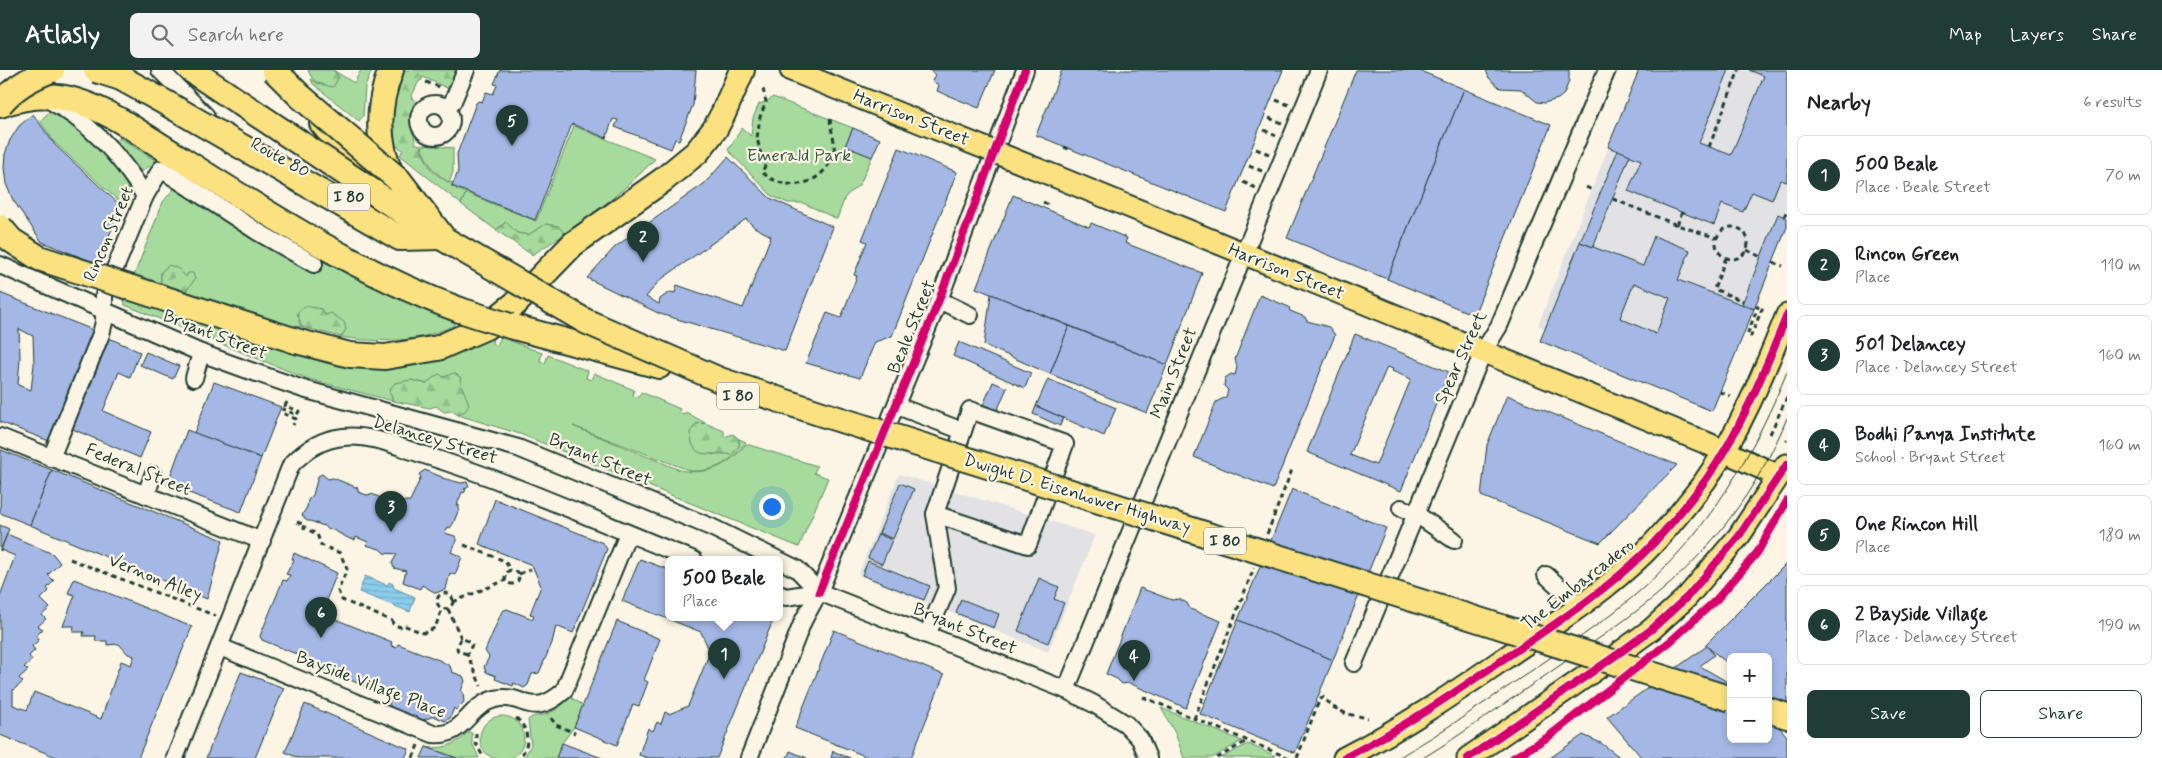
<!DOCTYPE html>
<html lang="en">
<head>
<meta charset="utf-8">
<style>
	:root { --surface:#fff; --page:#f2f2f2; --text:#202124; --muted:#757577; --line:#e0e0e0; --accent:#1f3d34 }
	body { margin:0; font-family:Mynerve,sans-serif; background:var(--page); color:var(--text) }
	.controls { position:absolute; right:15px; bottom:15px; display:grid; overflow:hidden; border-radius:8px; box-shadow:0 2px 8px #0003 }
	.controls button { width:45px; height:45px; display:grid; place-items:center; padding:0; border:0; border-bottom:1px solid var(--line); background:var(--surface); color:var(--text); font:25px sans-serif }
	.you { position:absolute; left:771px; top:436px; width:18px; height:18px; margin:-12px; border:4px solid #fff; border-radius:50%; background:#1a73e8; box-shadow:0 0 0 8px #1a73e833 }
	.badge { display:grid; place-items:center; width:32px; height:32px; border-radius:50%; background:var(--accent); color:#fff; font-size:16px; font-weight:700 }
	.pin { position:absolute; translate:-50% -41px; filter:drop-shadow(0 1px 2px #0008) }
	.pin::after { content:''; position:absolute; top:26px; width:18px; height:15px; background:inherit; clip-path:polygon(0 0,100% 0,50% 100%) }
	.popup { position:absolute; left:665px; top:486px; width:118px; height:65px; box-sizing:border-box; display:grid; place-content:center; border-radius:8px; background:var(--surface); filter:drop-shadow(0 1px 4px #0005); font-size:16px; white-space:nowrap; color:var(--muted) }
	.popup b { font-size:19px; color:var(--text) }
	.popup::after { content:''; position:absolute; left:50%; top:100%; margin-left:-10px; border:10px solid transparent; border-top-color:var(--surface) }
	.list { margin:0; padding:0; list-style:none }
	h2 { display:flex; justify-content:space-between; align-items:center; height:65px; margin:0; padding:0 20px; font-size:21px }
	h2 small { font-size:16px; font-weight:400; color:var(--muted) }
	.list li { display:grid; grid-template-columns:32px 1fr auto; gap:15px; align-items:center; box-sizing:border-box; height:80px; margin:0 10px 10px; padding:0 10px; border:1px solid var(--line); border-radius:8px }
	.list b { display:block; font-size:19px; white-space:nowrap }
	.list p { margin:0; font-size:16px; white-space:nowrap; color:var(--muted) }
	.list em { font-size:16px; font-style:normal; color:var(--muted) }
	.actions { display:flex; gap:10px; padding:15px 20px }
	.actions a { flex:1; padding:11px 0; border:1px solid var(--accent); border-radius:8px; text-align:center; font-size:18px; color:var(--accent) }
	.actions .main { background:var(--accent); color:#fff }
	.icon { flex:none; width:28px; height:28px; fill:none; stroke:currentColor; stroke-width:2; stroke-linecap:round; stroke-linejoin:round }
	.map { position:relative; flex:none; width:1787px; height:688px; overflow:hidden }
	header { display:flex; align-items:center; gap:30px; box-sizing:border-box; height:70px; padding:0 25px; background:var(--accent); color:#fff }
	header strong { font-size:24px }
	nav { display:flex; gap:28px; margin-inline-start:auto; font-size:18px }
	.search { width:350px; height:45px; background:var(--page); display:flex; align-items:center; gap:12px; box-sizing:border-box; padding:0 18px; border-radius:8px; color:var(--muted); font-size:19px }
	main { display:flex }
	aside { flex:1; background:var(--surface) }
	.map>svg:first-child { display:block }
	.built { fill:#e2e2e5 }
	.green { fill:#a6db9d; stroke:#628c68 }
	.forest { fill:url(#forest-firs); stroke:#628c68 }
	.water { fill:url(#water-rules); stroke:#6093a2 }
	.building { fill:#a4b7e5; stroke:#1f3d34; fill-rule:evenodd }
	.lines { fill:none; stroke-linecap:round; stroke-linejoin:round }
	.minor-casing { stroke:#1f3d34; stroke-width:20 }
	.major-casing { stroke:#1f3d34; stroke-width:25 }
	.highway-casing { stroke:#1f3d34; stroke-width:28 }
	.path { stroke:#1f3d34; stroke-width:3; stroke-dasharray:5 4; stroke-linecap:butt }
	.minor { stroke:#fcf5e5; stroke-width:16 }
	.major { stroke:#fbe180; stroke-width:21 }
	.highway { stroke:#fbe180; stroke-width:24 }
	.tram { stroke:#1f3d34; stroke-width:1 }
	.major-bridge-casing { stroke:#1f3d34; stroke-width:25; stroke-linecap:butt }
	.highway-bridge-casing { stroke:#1f3d34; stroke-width:28; stroke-linecap:butt }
	.major-bridge { stroke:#fbe180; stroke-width:21 }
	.highway-bridge { stroke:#fbe180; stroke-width:24 }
	.cycleway-casing { stroke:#fcf5e5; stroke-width:11 }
	.cycleway { stroke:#d6006c; stroke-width:8 }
	.labels { text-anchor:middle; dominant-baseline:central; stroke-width:4.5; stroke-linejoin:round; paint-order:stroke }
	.shield { fill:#fcf5e5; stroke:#617469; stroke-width:1 }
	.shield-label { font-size:16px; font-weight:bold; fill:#1f3d34 }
	.street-label { font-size:18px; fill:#1f3d34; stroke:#fcf5e5 }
	.park-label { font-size:18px; fill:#3a5d49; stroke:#fcf5e5 }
</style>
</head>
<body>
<header>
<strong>Atlasly</strong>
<div class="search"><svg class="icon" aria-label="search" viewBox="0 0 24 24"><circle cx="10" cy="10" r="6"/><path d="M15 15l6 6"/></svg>Search here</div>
<nav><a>Map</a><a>Layers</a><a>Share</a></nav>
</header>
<main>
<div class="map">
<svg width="1787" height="688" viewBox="0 0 1787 688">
	<defs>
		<pattern id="forest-firs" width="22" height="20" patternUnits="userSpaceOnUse" patternTransform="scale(1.25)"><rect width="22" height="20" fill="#a6db9d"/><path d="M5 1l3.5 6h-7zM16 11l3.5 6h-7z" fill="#8ebd88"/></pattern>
		<pattern id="water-rules" width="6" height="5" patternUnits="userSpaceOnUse" patternTransform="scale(1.25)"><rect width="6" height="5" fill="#8bcdec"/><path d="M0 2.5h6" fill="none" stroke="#71a8c0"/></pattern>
	</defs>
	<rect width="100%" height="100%" fill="#fcf5e5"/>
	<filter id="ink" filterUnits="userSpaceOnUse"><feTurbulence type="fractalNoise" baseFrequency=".02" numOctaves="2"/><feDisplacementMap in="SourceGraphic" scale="10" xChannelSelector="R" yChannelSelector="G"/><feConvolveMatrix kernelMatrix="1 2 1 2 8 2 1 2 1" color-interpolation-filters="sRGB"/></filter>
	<g filter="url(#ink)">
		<g class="built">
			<path d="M1639,0h148v157l-75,184 -172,-70 5,-12 -7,-4z"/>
			<path d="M899,404l196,61 -47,117 -190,-77z"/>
		</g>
		<g class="green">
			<path d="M333,0l21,13 7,-13h11l-7,17 -2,29 -4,5 -46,-37 -2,-5 7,5 21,-7z"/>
			<path d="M773,27l80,31 -8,18 27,11 -12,27 -15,13 -8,22 -34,-16h-15l-16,-7 -44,-46 14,-22 9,8 2,-18 6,-14 7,-2z"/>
			<path d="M49,42c33,11 64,45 79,76l-6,16 -67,-61 -15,-22z"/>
			<path d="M574,56l81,33c-28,29 -57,52 -90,75 -14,-16 -22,-8 -37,1l-11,-2 -11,-11 -10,8 -35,-26 5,-11 70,28z"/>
			<path d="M120,68l38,24 -12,6 -4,4 -27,-31z"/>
			<path d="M423,75l30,3v24l-4,11 -16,-13 -11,-20z"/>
			<path d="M175,117l211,106 70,27 -2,5c-34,18 -76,18 -113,12l5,-8 -20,-14 -28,6 4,6 -34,-5 -92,-30 10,-14 -7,-9 -18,3v16l-28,-10 30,-76z"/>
			<path d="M124,229l205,65c62,12 112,2 165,-30l-2,9 5,2 4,-8 41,16 -2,8 5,2 3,-8 40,16 -2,7 5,2 3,-7 40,17 -1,6 6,1 2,-5 39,17 -1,4 6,2 1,-3 19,11 -9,1 16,31 9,-3 11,3 7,-9v-7l7,3c-14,19 -30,30 -55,29l-118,-45 107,44c27,6 49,-4 66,-26l71,22 -3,7 14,5 -29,69 -279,-113 -62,-19 6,-3 -4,-35 -32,7 -17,-4 -22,10 4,11 -85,-22 -183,-74z"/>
			<path d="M570,627l13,8 -9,22 -12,16 -6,15h-32l7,-13 -3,-25c6,-6 12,-3 19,-6 10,-4 16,-9 23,-17z"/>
			<path d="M1161,638l81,33 -30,17h-28l-9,-25z"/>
			<circle cx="502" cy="668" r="22"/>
			<path d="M468,662l4,1v10l7,15h-22l-31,-11c16,3 32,-3 42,-15z"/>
			<path d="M1248,674l28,12 -6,2h-49z"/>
		</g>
		<g class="forest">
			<path d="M308,0h25l6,7 -6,10c-13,-3 -20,-4 -25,-17z"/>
			<path d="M404,0h52l-7,19 -26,-12 -2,4h-2l-8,17 4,2c-6,16 -3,28 1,44l6,1 -1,5 11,21 17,12 4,-1 -2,4 15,7 -5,11 -61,-49 3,-5 -6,-4 -3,2c-6,-14 -3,-49 2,-64 2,-5 6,-10 8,-14z"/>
			<path d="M506,152l11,11 11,2 18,-11 12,2 7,8 -33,21 -36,-25z"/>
			<path d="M169,195l10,4 7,8 2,-4h5l2,6 -8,11 -11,2 -15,-4v-16z"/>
			<path d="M305,236l16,3 5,6 5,-2 13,9 2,7 -5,8 -39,-10 -5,-14z"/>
			<path d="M454,303l6,4c1,12 7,18 9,29l-5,6 -6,3 -6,-4 -8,1 -8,-6 -6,2 -37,-7 -4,-11 6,-7 16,-3 16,4 3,-4 9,-6 5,3z"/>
			<path d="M705,353l19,8v6l9,-3 6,5v7l-7,9c-22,-5 -39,9 -42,-23l6,-8z"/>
		</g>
		<path class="water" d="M365,506l22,9 2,-3 4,2 1,4 21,9 -5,15 -51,-20z"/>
		<g class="building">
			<path d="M500,0h196l-3,35 -14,35 -4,-1 -4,10 -56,-22 3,-7 -5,-1 -7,19 -34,-14 -37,96 -83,-34 6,-14 -1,-18 19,-51 2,-2 4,1 4,-10 7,2 4,-9 -3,-1z"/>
			<path d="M929,0h66l-16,38 -42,-17 2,-6 -7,-4 3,-6z"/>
			<path d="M1062,0h221l-57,142 -190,-77z"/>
			<path d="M1356,0h62l46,19 -77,190 -100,-41z"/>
			<path d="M1486,0h83v11l-5,13 -6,5 -14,4 -7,-1 -16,-13 -21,-1 -11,-10z"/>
			<path d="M1639,0h90l-30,73 32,12 33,-79 -15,-6h38v112l-7,-2 -8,20 -20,-8 -9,20 -21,-8 -8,21 -86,-34 13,-31 -33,-13z"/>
			<path d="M1464,19l87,36 -77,190 -87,-36z"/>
			<path d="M33,44l22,31 66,61 -23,58 -56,-22 -29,-42 -7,-16 -2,-16 1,-14 5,-14 9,-14z"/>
			<path d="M853,58l27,11 -8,18 -27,-11z"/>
			<path d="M899,78l58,24 -65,164 -17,6 -15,36 -54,-15 21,-50 14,5 16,-42 -3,-1 13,-33 -5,-2z"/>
			<path d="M1618,80l12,5 -37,92 -13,-5z"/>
			<path d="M728,87l42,41 63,29 -48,124 -125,-37 -73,-36 28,-31 90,-64zM746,149l8,8 17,9 -28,72 -66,-23 -2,8 -5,-1 -10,7 -1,5 -13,-7 13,-16z"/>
			<path d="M1013,125l76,32 2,-4 36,15 -2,5 77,30 -35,92 -191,-77z"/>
			<path d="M1778,144l9,4v9l-33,82 -12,-5z"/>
			<path d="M1654,166l36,14 -12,30 76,29 -42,102 -172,-70 40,-99 63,24zM1634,213l36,15 -14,36 -36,-16z"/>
			<path d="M0,223l93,37 -44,111 -49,-19zM19,259l14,7 1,28 -3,26 -13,-5 2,-27z"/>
			<path d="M991,224l78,32 -19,48 -66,-29z"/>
			<path d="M1260,225l29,12 1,4 15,6 2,4 22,6 6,8 -62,154 -79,-32 22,-55 10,-5 2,-7 -4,-4 1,-8 6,-4 4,1 2,-8 -2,-8z"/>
			<path d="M1069,256l98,39 -20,48 -97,-39z"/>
			<path d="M1355,264l94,38 -48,119 -94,-39zM1387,297l6,2 -1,2 19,8 -35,86 -26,-10z"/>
			<path d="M107,267l33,15 -10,25 -11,-5 -16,39 48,21 -11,26 -70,-30z"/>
			<path d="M959,272l72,31 -6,15 -72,-32z"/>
			<path d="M146,282l33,14 -6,13 -33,-14z"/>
			<path d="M1048,309l68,29 -12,28 -68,-30z"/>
			<path d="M214,312l67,25 -20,51 -67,-25z"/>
			<path d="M993,312l14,6 -10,23 -14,-6z"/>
			<path d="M1507,325l170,70 -77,78 -119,-47 6,-51z"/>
			<path d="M1036,336l27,12 -3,8 -27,-12z"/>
			<path d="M187,360l74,28 -20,54 -74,-27z"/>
			<path d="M1,380l51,20 -22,55 -30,-12z"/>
			<path d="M52,400l171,70 -16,59 -177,-74z"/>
			<path d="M425,400l17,7v1l19,5 6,-1 2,3 -2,3 -3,1 2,1 -2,3 -2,-1 -5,13h2v4l-6,15 -3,4 -2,-1 -3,6 10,3 2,5 -6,11 11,5 -7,18 -5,-2 -4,16 -10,4 -14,-8 -2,4 -17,-7 3,-11 -12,-3 -2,-5 5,-9 -13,-1 -4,-4 -14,-4 2,-3 -12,-5 -1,3 -5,-1 -19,-10 -2,1 -5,-4 -14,-5h-3l-5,-6 5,-8 1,-7 5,-5 5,-19 4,-2 6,5 5,-1 25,10v4l9,3 5,-1 26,12 7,-5h5l11,-24 -2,-3z"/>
			<path d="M900,413l14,6 -21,50 -14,-6z"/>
			<path d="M1292,419l94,39 -53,132 -95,-40z"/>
			<path d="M495,429l108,44 4,6 -34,84 -17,-7 -4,17 -13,30 -7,1 -4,11 -4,3 -10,-5 -1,3 -18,-7 1,-3 -10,-4 -2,-5 5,-10 -4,-6 17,-40 5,-2 26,10 1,-4 -4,-1 11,-28 -9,-21 -53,-21z"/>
			<path d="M0,455l9,4 -9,22z"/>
			<path d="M7,464l46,20 7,9 -12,12 6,6 -7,7 2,3 -8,8 9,9 -8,7 4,4 -8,7 5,3 -7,7 3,4 -7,6 3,4 -6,6 3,4 -8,7 4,3 -9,8 4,4 -10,8v15l14,5 7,-18 67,27 20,-58 10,4 3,-9 -6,-2 -9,-10 -12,1v-4h-12l1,-5h-13l1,-4h-11l1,-6h-11l12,-31 -7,-2 6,-14 118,48 -54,131h-79l-59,-23v-139l15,-40 -14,-6z"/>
			<path d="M878,464l14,6 -10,24 -14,-6z"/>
			<path d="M294,483l43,20 -10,25 8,21 57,23 -1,3 5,3 2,-4 41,16 11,6 2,6 11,4 2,5 -4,10 2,1 1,10 -8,8 -2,-2 -4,10 -5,3 -11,-5 -13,5 -29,-12 -6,-11 1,-3 -42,-17 -4,-7 -7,-2 -6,2 -21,-8 -1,-5 -44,-18 -2,-4 23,-56 4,1 3,-6 -4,-1 8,-14 -2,-1z"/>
			<path d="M640,489l29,11v48h105l-57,140h-69l-9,-3 9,-27 5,3 4,-9 4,2 4,-12 4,2 19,-8 22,-54 -9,-20 -79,-31z"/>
			<path d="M868,491l62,25 -6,14 -62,-25z"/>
			<path d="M1787,493v148l-19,-15v-39h-37v9l-26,-21z"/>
			<path d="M1039,508l20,9 -5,12 10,4 -16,40 -30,-12z"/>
			<path d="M1140,518l32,12 7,-1 8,4 3,6 31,12 -35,87 -57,-25 -7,1 -5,-5 -11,-5z"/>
			<path d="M961,529l38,15 -5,14 -38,-15z"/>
			<path d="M1238,550l95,40 -38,93 -95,-39z"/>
			<path d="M617,551l43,18 -16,41 4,2 -9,24 -6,-2 -16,41 -43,-18z"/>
			<path d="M834,560l110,45 -33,83h-41l-75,-30z"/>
			<path d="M1707,576l7,9 -14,11 31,18v55h37v-24l19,21v22h-145l-35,-41z"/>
			<path d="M241,602l43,16 -29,70h-49z"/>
			<path d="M305,634l104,45 -4,9h-107l-13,-6z"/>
			<path d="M1583,665l18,8 20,15h-71z"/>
			<path d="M562,673l40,15h-46z"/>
			<path d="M426,677l31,11h-36z"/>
			<path d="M790,681l17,7h-20z"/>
			<path d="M833,681l9,4 8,3h-19z"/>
		</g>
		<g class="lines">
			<defs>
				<g id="minor">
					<path d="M160,0l46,46"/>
					<path d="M47,29c41,22 74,57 98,97"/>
					<circle cx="435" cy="50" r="16"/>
					<path d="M447,39l6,-8 13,-31"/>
					<path d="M0,195l201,88 44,16 58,20 215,59 193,79 86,42 22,23 247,98 28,14 32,20 14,15 8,19"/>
					<path d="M939,230l31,15"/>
					<path d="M194,308l7,-25"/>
					<path d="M897,336l66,25 7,-21 95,34 -37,101 -93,-31 28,-83"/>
					<path d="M0,367l262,104"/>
					<path d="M51,388l50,-124 3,-12v-27l41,-99 16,-27 97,63 56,32"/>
					<path d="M146,425l7,-20"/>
					<path d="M1401,438l15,6 38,26"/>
					<path d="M1546,505l34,31"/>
					<path d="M779,524l7,3 33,-5"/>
					<path d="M927,565l20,-47 -12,-74"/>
					<path d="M220,577l213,87c32,3 34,-28 62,-35 30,-7 34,22 69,-8l64,-157"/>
					<path d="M1354,593l129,-311 16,-26 108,-256"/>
					<path d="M1066,620l253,-620"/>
					<path d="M175,688l116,-293c14,-15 31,-26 52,-28 26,-3 54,9 78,17 94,29 182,70 273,106"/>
					<path d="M749,688l54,-137 16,-29 120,-292 86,-230"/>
				</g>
				<g id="major">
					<path d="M791,0l146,59"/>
					<path d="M1057,107l647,265 75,34"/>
					<path d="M1344,688c57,-29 109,-64 161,-100 48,-33 97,-64 139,-105 22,-22 42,-47 61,-72 36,-51 59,-109 82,-166"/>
					<path d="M1468,688l150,-104 34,-25 35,-32 52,-61 47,-71"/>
				</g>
				<g id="highway">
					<path d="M391,0c-15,38 -15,74 3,110"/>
					<path d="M0,35c48,-17 78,-8 121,16 110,68 217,144 339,189"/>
					<path d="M322,53l17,21 48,51"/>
					<path d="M510,256l149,40"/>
					<path d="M296,271l54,14 35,2 53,-9 48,-21 30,-24 57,-59 90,-64 34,-28 18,-23 8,-15 19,-44"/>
					<path d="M1768,640l19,6"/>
				</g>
			</defs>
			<use href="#minor" class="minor-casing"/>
			<use href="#major" class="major-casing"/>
			<use href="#highway" class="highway-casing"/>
			<g class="path">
				<path d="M426,12l16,6"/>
				<path d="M763,19l3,13 -6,15 -3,21 4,17 6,7 -5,10c25,23 65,13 72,-22 2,-12 -6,-23 -3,-34"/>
				<path d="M1276,30l13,5"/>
				<path d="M1269,48l13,5"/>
				<path d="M1264,60l12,6"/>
				<path d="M1064,77l7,3"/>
				<path d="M1709,77l30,-77"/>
				<path d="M1256,79l13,5"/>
				<path d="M1249,96l13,5"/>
				<path d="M1243,112l13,6"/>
				<path d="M1586,117l6,3"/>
				<path d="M1613,129l64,26 40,13"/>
				<path d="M1043,132l6,3"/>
				<path d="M1784,147l3,-7"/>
				<path d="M1677,155l5,-13"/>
				<circle cx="1732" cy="173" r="16"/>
				<path d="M1747,180l14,7"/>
				<path d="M1726,188l-12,31 29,12"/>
				<path d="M1773,192l10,4"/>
				<path d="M1755,236l3,1 -11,28 4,1 11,-27 3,1"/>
				<path d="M1720,322l11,4"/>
				<path d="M287,332l-2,4 14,5 -2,4 -14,-6 -1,4 14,6 -3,6"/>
				<path d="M1770,364l17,-37"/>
				<path d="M1786,371l1,-1"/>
				<path d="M297,452l8,3 -1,3 13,6 4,11 19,8 7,16 -9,22 4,9 50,21 1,3 7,3 3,-2 20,8 12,-5 7,-19"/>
				<path d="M1267,464l26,-67"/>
				<path d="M464,475l41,16 5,9"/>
				<path d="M70,489l146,57"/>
				<circle cx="512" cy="507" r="7"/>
				<path d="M519,504l12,-5"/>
				<circle cx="445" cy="531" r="8"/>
				<path d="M453,532l53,-22"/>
				<path d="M448,539l13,29"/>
				<path d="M467,584l-9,-3 -1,-3 4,-10 9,4 2,3 -5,9 14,32"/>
				<path d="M1143,627l146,61"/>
				<path d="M516,648c13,10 15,28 3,40"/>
				<path d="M551,648l5,7 19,8"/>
				<path d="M1194,649l60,-151"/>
				<path d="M476,663v11l8,14"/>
				<path d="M413,688l5,-13"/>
				<path d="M1217,688l30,-17"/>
				<path d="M1297,688l22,-57 4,-4 10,10 14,7 21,4"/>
			</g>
			<use href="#minor" class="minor"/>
			<use href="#major" class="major"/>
			<use href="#highway" class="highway"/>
			<g class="tram">
				<path d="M1398,688c46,-27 89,-57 133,-87 45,-31 93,-62 132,-102 56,-56 94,-124 124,-197"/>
				<path d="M1423,688c40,-24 77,-52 116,-78 45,-32 93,-62 134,-99 49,-45 89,-101 114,-163"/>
			</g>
			<defs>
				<path id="major-bridge" d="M937,59l120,48"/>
				<g id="highway-bridge">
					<path d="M96,0l25,8 45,25 234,135 40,-1"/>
					<path d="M191,0l239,160"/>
					<path d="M274,0l26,26 99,84 45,59 141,82 135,59 102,34 909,285"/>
					<path d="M0,34c14,-17 32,-27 52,-34"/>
					<path d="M0,157l11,13 28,18 257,83"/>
					<path d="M460,240l50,16"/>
				</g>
			</defs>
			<use href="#major-bridge" class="major-bridge-casing"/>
			<use href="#highway-bridge" class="highway-bridge-casing"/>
			<use href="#major-bridge" class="major-bridge"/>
			<use href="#highway-bridge" class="highway-bridge"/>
			<defs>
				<g id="cycleway">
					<path d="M819,522l120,-292 86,-230"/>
					<path d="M1344,688c57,-29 109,-64 161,-100 48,-33 97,-64 139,-105 22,-22 42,-47 61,-72 36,-51 59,-109 82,-166"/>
					<path d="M1468,688l150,-104 34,-25 35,-32 52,-61 48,-72"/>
					<path d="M1513,688l35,-21 124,-97 44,-40 41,-47 30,-52"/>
				</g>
			</defs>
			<use href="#cycleway" class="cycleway-casing"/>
			<use href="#cycleway" class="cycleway"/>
		</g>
	</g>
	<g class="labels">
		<g class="shield">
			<rect x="328" y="113.5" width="42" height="27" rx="4"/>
			<rect x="717" y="312.5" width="42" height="27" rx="4"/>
			<rect x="1204" y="457.5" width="42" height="27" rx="4"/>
		</g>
		<g class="shield-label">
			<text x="349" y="127">I 80</text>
			<text x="738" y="326">I 80</text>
			<text x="1225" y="471">I 80</text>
		</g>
		<g class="street-label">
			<text transform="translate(911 48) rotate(22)">Harrison Street</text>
			<text transform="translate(280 88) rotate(29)">Route 80</text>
			<text transform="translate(109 164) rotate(-67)">Rincon Street</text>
			<text transform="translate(1286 202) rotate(22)">Harrison Street</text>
			<text transform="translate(912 257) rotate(-68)">Beale Street</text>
			<text transform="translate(215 265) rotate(21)">Bryant Street</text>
			<text transform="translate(1461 288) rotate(-65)">Spear Street</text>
			<text transform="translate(1174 303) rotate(-68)">Main Street</text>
			<text transform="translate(435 370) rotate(17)">Delancey Street</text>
			<text transform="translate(600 390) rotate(23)">Bryant Street</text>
			<text transform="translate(138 400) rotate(22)">Federal Street</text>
			<text transform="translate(1077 424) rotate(17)">Dwight D. Eisenhower Highway</text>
			<text transform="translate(155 508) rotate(22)">Vernon Alley</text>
			<text transform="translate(1578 515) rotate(-38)">The Embarcadero</text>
			<text transform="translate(965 559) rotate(22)">Bryant Street</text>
			<text transform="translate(371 615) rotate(21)">Bayside Village Place</text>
		</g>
		<g class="park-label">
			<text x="799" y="86">Emerald Park</text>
		</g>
	</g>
</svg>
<div class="controls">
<button>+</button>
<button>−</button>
</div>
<div class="you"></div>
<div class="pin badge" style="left:724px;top:609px">1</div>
<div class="popup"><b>500 Beale</b>Place</div>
<div class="pin badge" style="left:643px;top:192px">2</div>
<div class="pin badge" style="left:391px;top:462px">3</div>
<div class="pin badge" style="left:1134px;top:611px">4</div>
<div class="pin badge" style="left:512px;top:76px">5</div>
<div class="pin badge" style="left:321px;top:568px">6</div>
</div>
<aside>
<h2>Nearby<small>6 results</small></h2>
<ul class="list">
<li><span class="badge">1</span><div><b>500 Beale</b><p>Place · Beale Street</p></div><em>70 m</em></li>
<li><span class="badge">2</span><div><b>Rincon Green</b><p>Place</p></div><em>110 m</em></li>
<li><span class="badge">3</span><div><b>501 Delancey</b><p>Place · Delancey Street</p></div><em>160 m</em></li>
<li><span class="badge">4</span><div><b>Bodhi Panya Institute</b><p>School · Bryant Street</p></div><em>160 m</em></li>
<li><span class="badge">5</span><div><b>One Rincon Hill</b><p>Place</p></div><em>180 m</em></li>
<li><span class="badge">6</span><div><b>2 Bayside Village</b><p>Place · Delancey Street</p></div><em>190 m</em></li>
</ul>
<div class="actions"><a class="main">Save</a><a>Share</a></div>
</aside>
</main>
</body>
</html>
